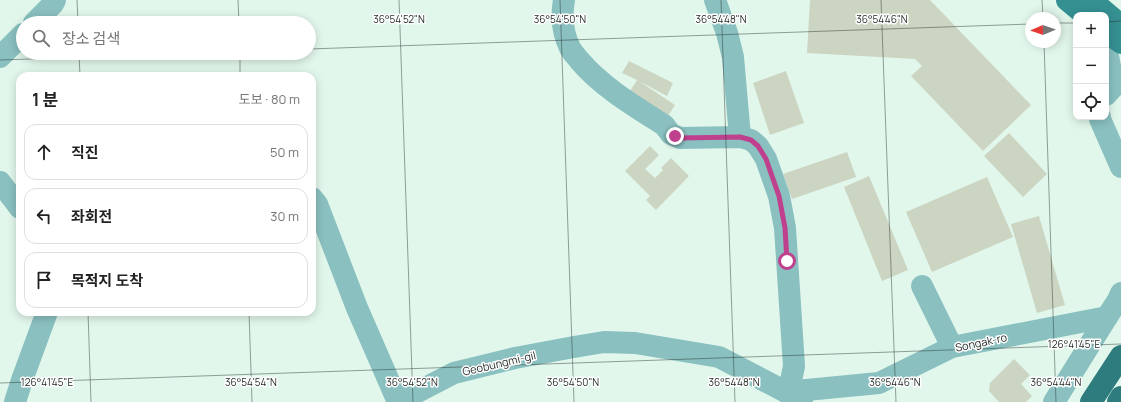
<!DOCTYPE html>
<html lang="ko">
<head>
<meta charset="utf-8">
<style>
	:root { --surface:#fff; --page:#f6f6f6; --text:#222; --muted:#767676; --line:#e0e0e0 }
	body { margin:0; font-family:Manrope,"Noto Sans KR",sans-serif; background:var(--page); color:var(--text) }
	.controls { position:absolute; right:12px; top:12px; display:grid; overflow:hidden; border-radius:8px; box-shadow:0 2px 10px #0003 }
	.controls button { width:36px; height:36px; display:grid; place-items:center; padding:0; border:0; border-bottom:1px solid var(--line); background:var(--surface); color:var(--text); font:20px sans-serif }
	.compass { position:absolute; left:1025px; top:12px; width:36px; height:36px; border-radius:50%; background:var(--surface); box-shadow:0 2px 10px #0003; rotate:268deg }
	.stop { position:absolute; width:12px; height:12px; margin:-9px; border:3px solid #bf408c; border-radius:50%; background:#fff }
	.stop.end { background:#bf408c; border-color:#fff; box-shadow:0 1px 4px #0008 }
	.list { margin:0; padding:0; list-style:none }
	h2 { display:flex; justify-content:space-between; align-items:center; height:52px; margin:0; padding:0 16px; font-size:17px }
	h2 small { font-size:13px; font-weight:400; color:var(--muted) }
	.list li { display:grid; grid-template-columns:26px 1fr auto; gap:12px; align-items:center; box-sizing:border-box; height:56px; margin:0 8px 8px; padding:0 8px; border:1px solid var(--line); border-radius:12px }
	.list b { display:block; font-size:15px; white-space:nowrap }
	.list em { font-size:13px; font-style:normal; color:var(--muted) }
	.icon { flex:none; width:22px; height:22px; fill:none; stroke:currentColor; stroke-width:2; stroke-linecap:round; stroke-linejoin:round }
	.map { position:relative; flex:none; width:1121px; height:402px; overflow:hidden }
	.search { position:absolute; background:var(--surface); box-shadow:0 2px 10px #0003; left:16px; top:16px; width:300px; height:44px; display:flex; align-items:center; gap:10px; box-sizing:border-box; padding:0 14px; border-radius:22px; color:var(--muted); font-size:15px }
	.panel { position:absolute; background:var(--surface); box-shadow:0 2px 10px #0003; left:16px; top:72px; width:300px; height:244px; border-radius:12px }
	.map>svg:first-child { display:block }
	.building { fill:#ccd5c2 }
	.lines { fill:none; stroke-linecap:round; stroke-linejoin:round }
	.minor { stroke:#8ac0c0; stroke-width:22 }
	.major { stroke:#359092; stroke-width:22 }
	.highway { stroke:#2e7c7d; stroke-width:22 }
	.route { stroke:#bf408c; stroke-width:5 }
	.ticks { fill:none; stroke:#262e2a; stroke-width:1; stroke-opacity:0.45 }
	.labels { text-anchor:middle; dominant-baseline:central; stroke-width:3; stroke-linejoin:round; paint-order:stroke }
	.street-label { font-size:11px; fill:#262e2a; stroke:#fefefe }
	.ticks-label { font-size:10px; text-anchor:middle; fill:#262e2a; stroke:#fefefe; stroke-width:3; stroke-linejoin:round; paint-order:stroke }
</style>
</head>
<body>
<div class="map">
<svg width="1121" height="402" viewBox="0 0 1121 402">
	<rect width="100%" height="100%" fill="#e2f7ec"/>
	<g class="building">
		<path d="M810,0h120l101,105 -48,46 -72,-75 11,-10 -7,-7 -108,-6z"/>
		<path d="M629,61l44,22 -6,13 -28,-15 36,24 -9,14 -38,-25 9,-14 -15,-7z"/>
		<path d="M786,71l18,52 -34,12 -17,-52z"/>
		<path d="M1009,133l38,41 -24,23 -39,-41z"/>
		<path d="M650,146l9,9 -14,14 10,9 8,-8 -2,-2 10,-10 18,18 -33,34 -10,-10 4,-4 -25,-25z"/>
		<path d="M847,152l9,25 -64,22 -9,-25z"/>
		<path d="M869,176l39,94 -26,11 -38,-94z"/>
		<path d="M987,177l26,60 -81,35 -26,-60z"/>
		<path d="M1039,216l26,89 -28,8 -26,-89z"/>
		<path d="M1014,359l16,16 -9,9 11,12 -6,6h-27l-10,-11 1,-8z"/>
	</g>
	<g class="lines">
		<g class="minor">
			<path d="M564,0c-3,17 -2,32 6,48 2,4 6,8 9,12 23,27 55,46 85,65l7,9 9,4 60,-1 11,3 7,6 8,13 13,37 6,32 9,138 -3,15 -5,11 16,10"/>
			<path d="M715,0l12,33 6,24 7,80"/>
			<path d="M34,23l19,-19 2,-4"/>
			<path d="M0,57l23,-23"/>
			<path d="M1106,95l8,-9 -6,-30"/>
			<path d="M1100,117v2l21,48"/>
			<path d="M0,182l20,26"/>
			<path d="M312,198l5,6 40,104 41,94 56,-29 61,-15 59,-11 30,-5 31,1 84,14 67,35"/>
			<path d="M922,286l30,61"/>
			<path d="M786,392l93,-9 73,-36 155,-30 11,-17 3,-7"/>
			<path d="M15,402l7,-22 25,-68"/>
			<path d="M1054,402l53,-85"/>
		</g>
		<g class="major">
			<path d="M1067,0l18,15"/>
			<path d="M1091,0l30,25"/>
			<path d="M1106,31l15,12"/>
		</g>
		<g class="highway">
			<path d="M1091,402l30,-46"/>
			<path d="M1118,402l3,-5"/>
		</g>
	</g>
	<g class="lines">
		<path class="route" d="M675,136l5,2 60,-1 11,3 7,6 8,13 13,37 6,32 2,33"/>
	</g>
	<path class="ticks" d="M77,0l1,23M238,0l1,23M399,0l14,402M560,0l14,402M721,0l14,402M881,0l15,402M1042,0l1,18M1106,22l15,-1M1055,23h21M1044,42l12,360M309,49l722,-25M79,53l1,23M240,53v23M0,60l206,-7M88,312l3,90M249,312l3,90M0,383l1121,-39"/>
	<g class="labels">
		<g class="street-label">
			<text transform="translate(981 342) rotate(-12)">Songak-ro</text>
			<text transform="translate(499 363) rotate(-13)">Geobungmi-gil</text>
		</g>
	</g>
	<g class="ticks-label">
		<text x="399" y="23">36°54'52"N</text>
		<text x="560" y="23">36°54'50"N</text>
		<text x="721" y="23">36°54'48"N</text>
		<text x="882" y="23">36°54'46"N</text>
		<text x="1074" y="348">126°41'45"E</text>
		<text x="251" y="386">36°54'54"N</text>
		<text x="412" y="386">36°54'52"N</text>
		<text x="573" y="386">36°54'50"N</text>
		<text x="734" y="386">36°54'48"N</text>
		<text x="895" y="386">36°54'46"N</text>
		<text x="1056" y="386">36°54'44"N</text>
		<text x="47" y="386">126°41'45"E</text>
	</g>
</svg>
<div class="controls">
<button>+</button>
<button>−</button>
<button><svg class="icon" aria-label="locate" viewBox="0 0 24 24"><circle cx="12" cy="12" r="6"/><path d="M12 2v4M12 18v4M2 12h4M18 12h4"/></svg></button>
</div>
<svg class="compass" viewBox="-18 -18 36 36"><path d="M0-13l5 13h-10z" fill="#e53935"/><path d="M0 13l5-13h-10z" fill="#767676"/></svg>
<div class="stop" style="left:787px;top:261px"></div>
<div class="stop end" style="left:675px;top:136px"></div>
<div class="search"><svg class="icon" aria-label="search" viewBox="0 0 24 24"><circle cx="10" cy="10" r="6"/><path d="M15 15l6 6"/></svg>장소 검색</div>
<section class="panel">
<h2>1 분<small>도보 · 80 m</small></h2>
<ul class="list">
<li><svg class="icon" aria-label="ahead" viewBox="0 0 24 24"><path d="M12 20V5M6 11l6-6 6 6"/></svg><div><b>직진</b></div><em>50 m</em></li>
<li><svg class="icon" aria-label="left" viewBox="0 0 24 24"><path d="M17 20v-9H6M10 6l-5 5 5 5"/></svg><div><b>좌회전</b></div><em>30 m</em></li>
<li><svg class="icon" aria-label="arrive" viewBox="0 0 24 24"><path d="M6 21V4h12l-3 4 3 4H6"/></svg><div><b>목적지 도착</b></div></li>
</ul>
</section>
</div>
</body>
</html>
